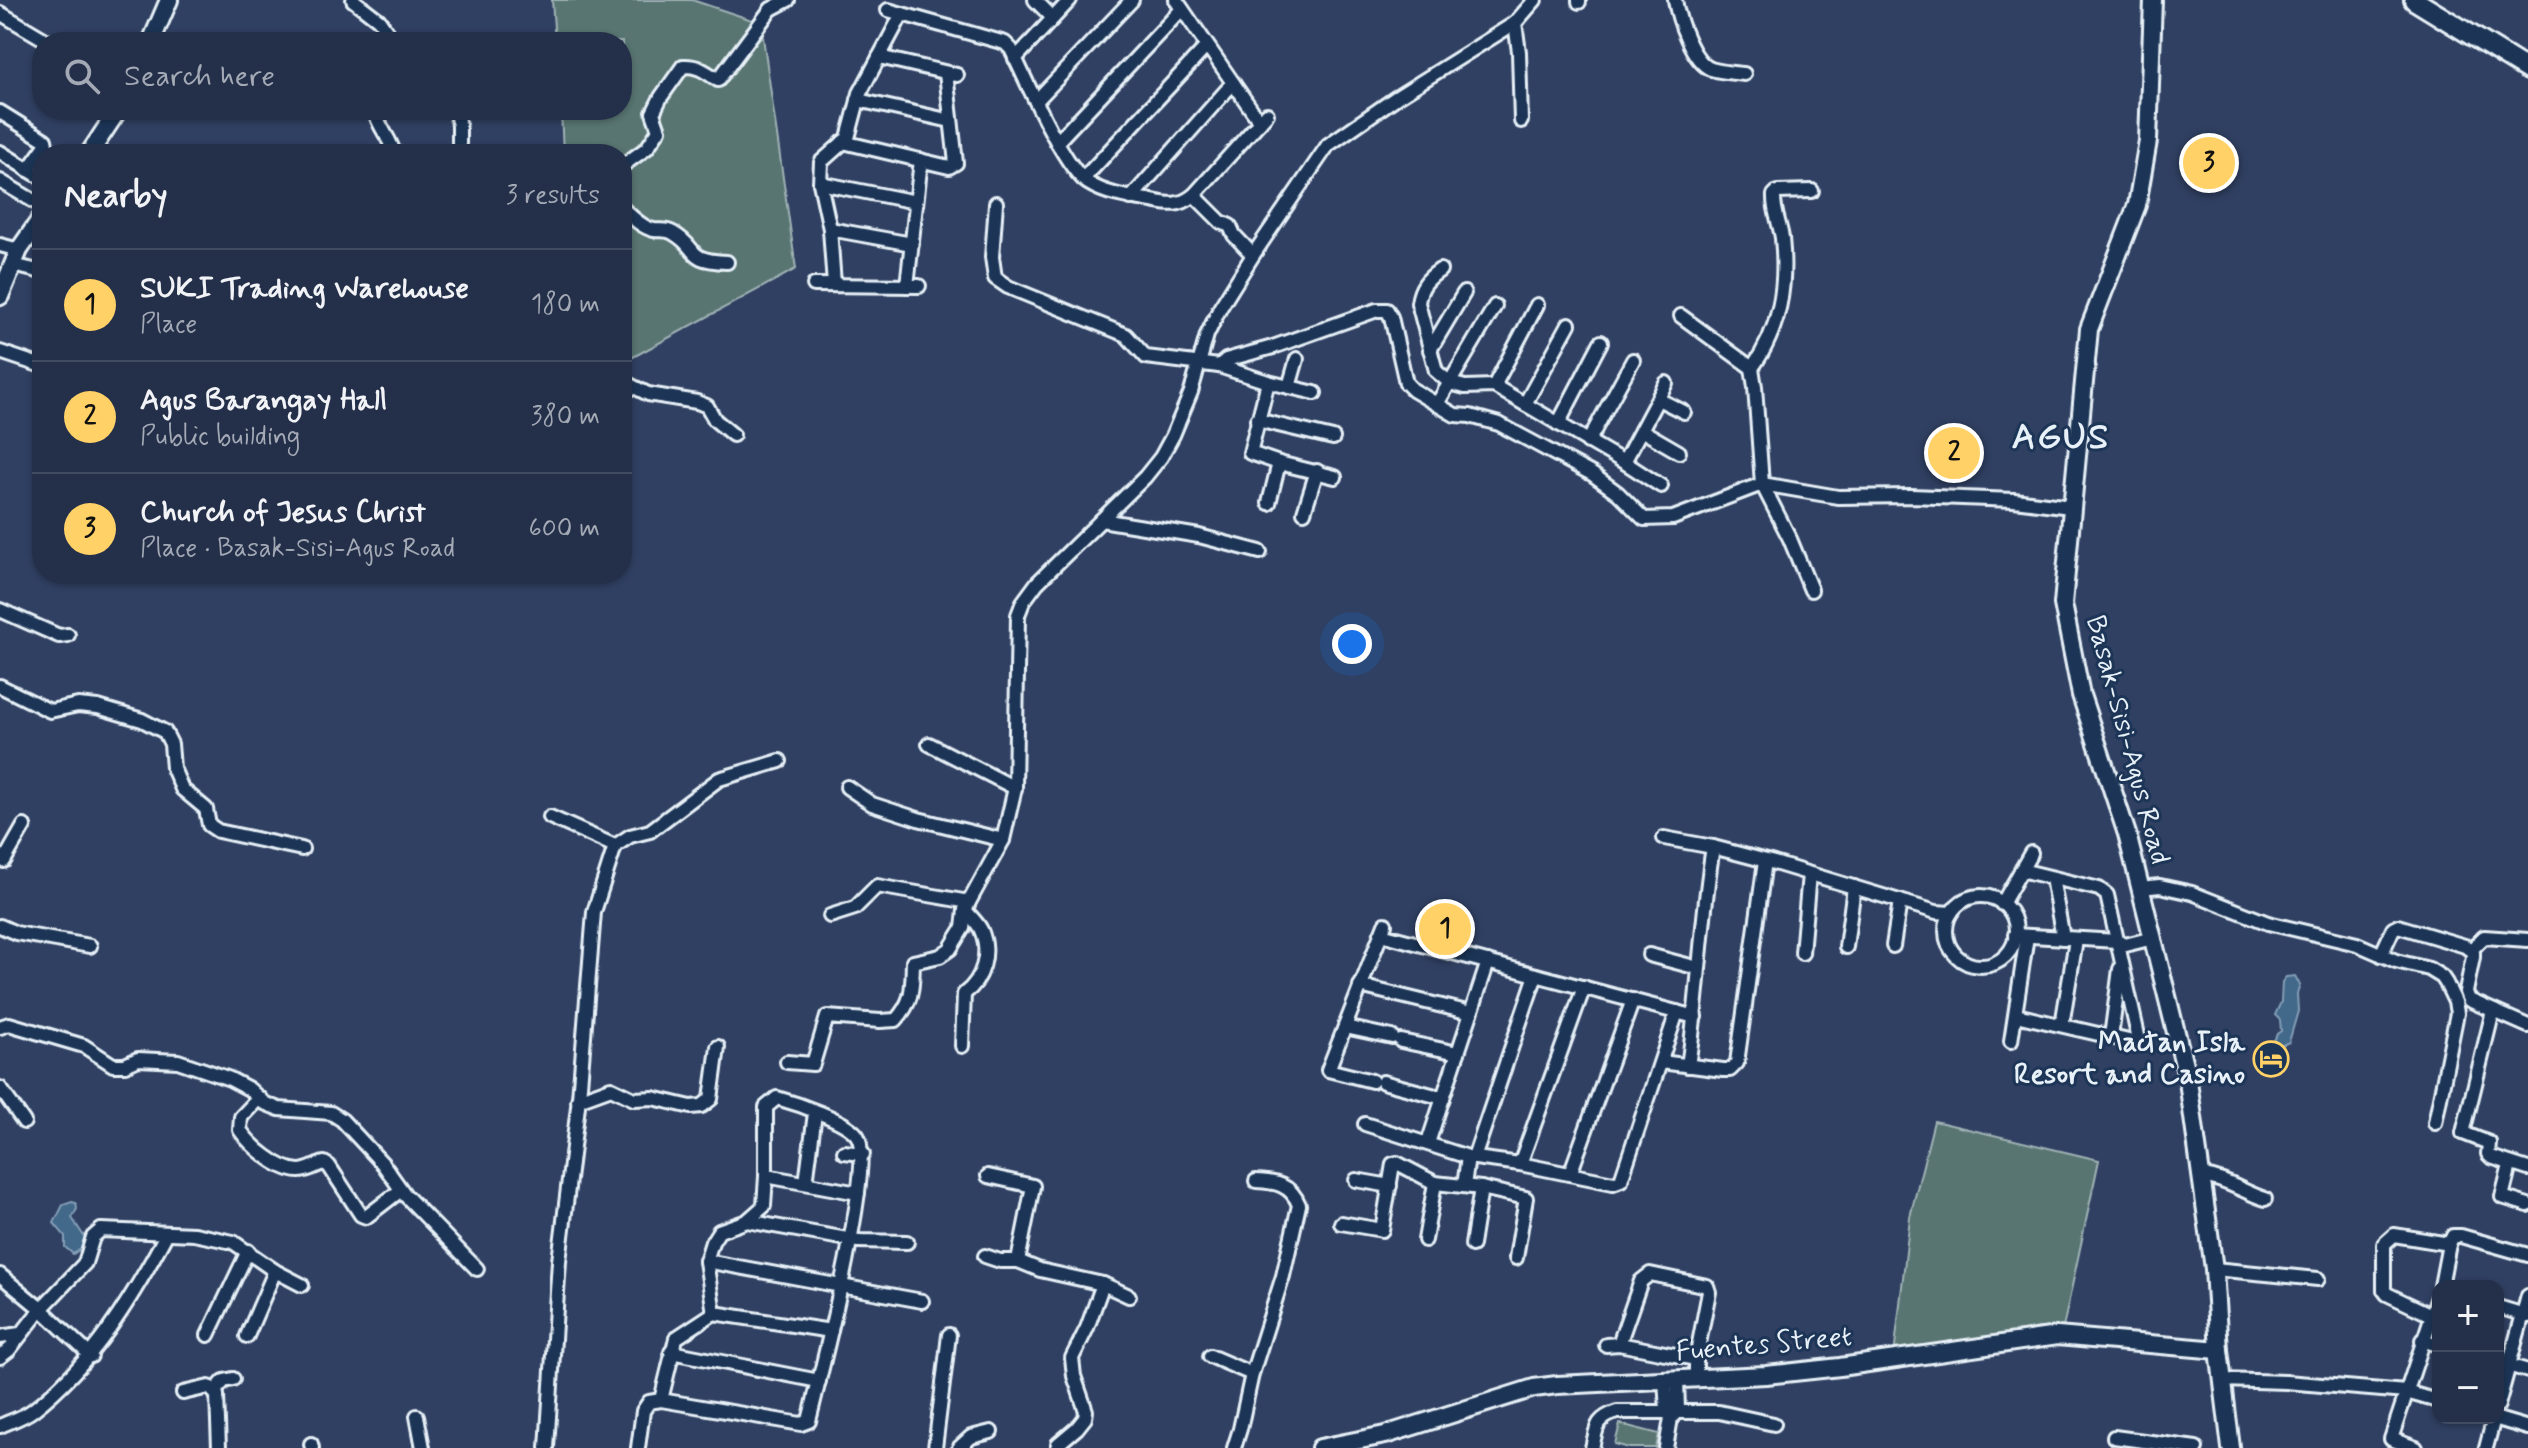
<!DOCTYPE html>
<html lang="en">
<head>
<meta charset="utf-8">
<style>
	:root { --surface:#24304a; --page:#2c3851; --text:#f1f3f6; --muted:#a3a9b5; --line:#414b62; --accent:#ffd166 }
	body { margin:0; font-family:Mynerve,sans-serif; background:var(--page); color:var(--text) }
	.controls { position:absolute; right:24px; bottom:24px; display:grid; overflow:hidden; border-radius:16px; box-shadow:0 2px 6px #0004 }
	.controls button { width:72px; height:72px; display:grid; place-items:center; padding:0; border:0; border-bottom:2px solid var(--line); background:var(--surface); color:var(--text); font:40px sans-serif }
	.you { position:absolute; left:1352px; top:644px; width:28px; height:28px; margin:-20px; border:6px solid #fff; border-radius:50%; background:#1a73e8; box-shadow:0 0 0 12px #1a73e833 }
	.badge { display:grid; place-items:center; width:52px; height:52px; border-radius:50%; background:var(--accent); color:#111; font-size:26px; font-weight:700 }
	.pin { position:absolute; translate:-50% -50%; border:4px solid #fff; box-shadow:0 2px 8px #0006 }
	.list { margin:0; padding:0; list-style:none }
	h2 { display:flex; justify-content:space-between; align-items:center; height:104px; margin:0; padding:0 32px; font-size:34px }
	h2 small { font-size:26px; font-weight:400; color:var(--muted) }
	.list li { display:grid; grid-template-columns:52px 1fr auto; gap:24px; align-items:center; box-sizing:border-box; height:112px; padding:0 32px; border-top:2px solid var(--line) }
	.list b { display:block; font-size:30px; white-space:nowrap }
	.list p { margin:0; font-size:26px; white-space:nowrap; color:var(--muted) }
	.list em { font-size:26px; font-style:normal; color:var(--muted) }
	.icon { flex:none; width:44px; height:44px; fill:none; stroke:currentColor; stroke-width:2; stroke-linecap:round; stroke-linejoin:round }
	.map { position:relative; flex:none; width:2528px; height:1448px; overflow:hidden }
	.search { position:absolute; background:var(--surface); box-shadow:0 2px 6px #0004; left:32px; top:32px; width:600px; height:88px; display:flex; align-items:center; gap:20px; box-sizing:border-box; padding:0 28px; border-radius:32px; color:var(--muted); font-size:30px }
	.panel { position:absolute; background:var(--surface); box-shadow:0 2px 6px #0004; left:32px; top:144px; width:600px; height:440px; border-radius:32px }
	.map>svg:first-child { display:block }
	.green { fill:#597572; stroke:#a0b3b5; stroke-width:2 }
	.water { fill:#42678a; stroke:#849eb6; stroke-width:2 }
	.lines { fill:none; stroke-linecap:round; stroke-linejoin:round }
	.street-casing { stroke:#e8f1f8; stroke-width:18 }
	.secondary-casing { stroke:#e8f1f8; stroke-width:22 }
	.primary-casing { stroke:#e8f1f8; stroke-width:24 }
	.street { stroke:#1d3557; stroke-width:12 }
	.secondary { stroke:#1d3557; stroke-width:16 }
	.primary { stroke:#1d3557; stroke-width:18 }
	.labels { text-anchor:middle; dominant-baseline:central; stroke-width:6; stroke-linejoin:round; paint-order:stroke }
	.street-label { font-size:28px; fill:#e8f1f8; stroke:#1d3557 }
	.poi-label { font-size:28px; font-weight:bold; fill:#e8f1f8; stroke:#1d3557; text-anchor:end }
	.district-label { font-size:36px; font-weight:bold; letter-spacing:2px; fill:#e8f1f8; stroke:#1d3557 }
</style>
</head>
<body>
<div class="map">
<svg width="2528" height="1448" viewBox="0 0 2528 1448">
	<rect width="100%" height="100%" fill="#304062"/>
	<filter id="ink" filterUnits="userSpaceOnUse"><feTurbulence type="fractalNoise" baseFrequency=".0125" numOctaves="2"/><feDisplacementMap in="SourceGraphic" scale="16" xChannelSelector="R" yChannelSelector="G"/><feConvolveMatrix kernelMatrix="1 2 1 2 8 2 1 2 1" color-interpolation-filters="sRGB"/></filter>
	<g filter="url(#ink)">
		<g class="green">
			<path d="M552,0h140l69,23 35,246 -174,94v-209h-59l-2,-44h61v-68h-67z"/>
			<path d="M1934,1121l165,39 -36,168h-24l-145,28 16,-139z"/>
			<path d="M1620,1424l39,10 -3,14h-27l-14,-4z"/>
		</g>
		<g class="water">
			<path d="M2295,976l5,9 -3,9 1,17 -9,31 -11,5 -4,-6 3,-7 4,-3 -1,-11 -5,-5 6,-13 1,-20 4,-5z"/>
			<path d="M72,1202l4,1 1,6 -5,9 13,20 -3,10 -9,6 -8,-7v-11l-11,-13 9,-18z"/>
		</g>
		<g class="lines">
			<defs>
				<g id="street">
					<path d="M353,0l26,20 15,22"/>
					<path d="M1035,0l18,18"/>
					<path d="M1176,0l84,122"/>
					<path d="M1579,0v2"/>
					<path d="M1675,0c3,18 17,62 36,69 10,3 22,4 33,5"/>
					<path d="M888,10l117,33 6,6c14,29 53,119 77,134 17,11 39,14 59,17 20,4 31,8 47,-5l73,-81"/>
					<path d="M0,13l49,29"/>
					<path d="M1515,23l4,29 2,69"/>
					<path d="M879,57l78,18"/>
					<path d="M1015,59l55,-59"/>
					<path d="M858,100l93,21"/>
					<path d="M1036,101l96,-101"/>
					<path d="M375,110c2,16 16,28 19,44"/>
					<path d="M455,110l4,15v29"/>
					<path d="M0,112l45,28 1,5 -18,25"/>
					<path d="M843,142l106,25 7,-4 -10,-90"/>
					<path d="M1057,142l125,-133"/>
					<path d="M0,152l42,26"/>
					<path d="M622,166l25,-18 12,-18 -6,-17 8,-16 22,-31c15,-1 23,6 35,14l53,-71 17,-9"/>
					<path d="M1083,179l124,-133"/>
					<path d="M0,181l42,25"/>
					<path d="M820,183l96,19"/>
					<path d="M1194,195l27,27 9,4 4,9 19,20"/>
					<path d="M1131,198l102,-115"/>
					<path d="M996,203l-4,54 3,21 13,9 118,48 20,22 73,9 49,16 47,11"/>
					<path d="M622,208c8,7 20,20 32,22 7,1 12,-1 19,3 28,16 10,27 54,29"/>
					<path d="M830,229l82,15"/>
					<path d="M0,245l19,5"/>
					<path d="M13,265l29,7"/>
					<path d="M1440,270c-13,9 -20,17 -22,33l18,68 14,12 15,4 29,-1 130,76 37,24"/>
					<path d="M814,285l105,1"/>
					<path d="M834,285l-4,-56 -10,-46 1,-21 27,-24 12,-45 42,-79"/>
					<path d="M907,286l14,-126"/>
					<path d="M1681,316l71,52"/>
					<path d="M1430,350l34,-57"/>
					<path d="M0,352l42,14"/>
					<path d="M1219,366l7,-6 47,-13 104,-37h10l4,7 15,66 7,7 42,25 15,1 29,8 93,50 26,19 26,26 29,-1 89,-34 76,13 73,-1 103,4 57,7"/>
					<path d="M622,381l26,13 49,8 10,4 8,14 18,15"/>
					<path d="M1268,382l-18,71 29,10 56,14"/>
					<path d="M1494,386l43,-81"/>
					<path d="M1289,387l8,-28"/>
					<path d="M1658,399l26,13"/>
					<path d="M1437,404l58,-98"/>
					<path d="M1525,404l44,-80"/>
					<path d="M1257,420l76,18"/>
					<path d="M1558,424l43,-82"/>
					<path d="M1641,430l38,22"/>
					<path d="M1588,442l45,-82"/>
					<path d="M1624,462l42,-79"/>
					<path d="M1269,503l10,-40"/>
					<path d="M1304,512l13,-41"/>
					<path d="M1101,520l98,16 61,16"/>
					<path d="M1811,590l-21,-51 -28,-55 -7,-97 -3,-19c28,-39 35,-82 30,-130 -2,-14 -9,-28 -8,-43l3,-3 35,-1"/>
					<path d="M0,610l59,26 9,-1"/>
					<path d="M0,686l50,25 28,-6 20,2 44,13 23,12 6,12 2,24 9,21 24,20 3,16 9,6 84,18"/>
					<path d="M929,744l86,44"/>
					<path d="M847,787l25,17 46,15 85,21"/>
					<path d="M550,817l65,29"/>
					<path d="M1664,838l49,9 61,16 162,49 15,1"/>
					<path d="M0,859l4,2 20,-35"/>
					<path d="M2052,878l11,60"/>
					<path d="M2140,888l20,-2 32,7 76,30 89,21 39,17 33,8 13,8 4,6 9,19 2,11 -22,110"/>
					<circle cx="1981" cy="931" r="35"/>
					<path d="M2002,904l29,-51"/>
					<path d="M830,916l25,-8 22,-22 92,16"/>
					<path d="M0,926l16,7 74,13"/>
					<path d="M1381,934l314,83"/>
					<path d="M2015,935l102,6 8,4 28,-7"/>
					<path d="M1893,946l7,-45"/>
					<path d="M1846,947l8,-60"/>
					<path d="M2471,950l13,-13 44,3"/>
					<path d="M1802,953l7,-79"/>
					<path d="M1649,955l49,13"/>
					<path d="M2381,955l12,-26 5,-3 67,20 8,6v5l-7,35 3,8 59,26"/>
					<path d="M1360,986l111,27"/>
					<path d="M2493,1011l-30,122 26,10 -1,11 3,3 37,12"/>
					<path d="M2016,1015l117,27 6,-2 -32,-145 -8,-6 -78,-19"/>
					<path d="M2062,1025l14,-85"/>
					<path d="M0,1027l9,-3 75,22 29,19h12l13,-6 40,2 52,18 19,10 15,14 15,6 52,4 11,7 41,44 22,31 72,74"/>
					<path d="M1345,1027l47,10"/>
					<path d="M2111,1037l9,-68"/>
					<path d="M1401,1041l57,12"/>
					<path d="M2011,1041l16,-105"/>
					<path d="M962,1046l2,-52c19,-14 27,-41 17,-64 -3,-7 -11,-14 -16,-20"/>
					<path d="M787,1062l26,2 14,-47 53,4 16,-1c18,-20 16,-33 17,-58l27,-6 10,-7 13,-21 2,-18 4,-8 34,-62 12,-52 3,-173 5,-13 14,-19 108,-106 16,-20 12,-22 18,-43 16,-57 13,-27 33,-53 75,-110 69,-48 118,-74 20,-23"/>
					<path d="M1661,1062l62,8h7l7,-7 28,-202"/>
					<path d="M1688,1066c11,-73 13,-146 25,-219"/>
					<path d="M1372,1081l-44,-11 57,-146"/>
					<path d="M1383,1082l60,16"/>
					<path d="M0,1088l24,34"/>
					<path d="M259,1098l-18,19 -1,13c11,16 38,40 59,41 9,0 17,-6 25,-8l5,3 32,49 5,2 35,-27"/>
					<path d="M578,1100l33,-12 23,11 19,-1 38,9 11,-1 9,-7 7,-52"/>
					<path d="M1365,1124l103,33 52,7 93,19 8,-3 56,-168"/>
					<path d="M1428,1143l60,-181"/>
					<path d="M844,1152l19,2"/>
					<path d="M1474,1158l62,-183"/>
					<path d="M1520,1164l64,-177"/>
					<path d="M2510,1165l-8,32 26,8"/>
					<path d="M1570,1174l63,-174"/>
					<path d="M766,1176l92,17"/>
					<path d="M988,1176l45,10 -15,75"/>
					<path d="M2203,1176c23,3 40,16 62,23"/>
					<path d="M1356,1180l34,6"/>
					<path d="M806,1183l9,-70"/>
					<path d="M1464,1186l4,-29"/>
					<path d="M747,1221l111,20 49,1"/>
					<path d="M1341,1223l41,7 11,-66 4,-1 38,20 46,5 45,10 -10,60"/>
					<path d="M1425,1240l10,-57"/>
					<path d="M2449,1244l4,-8h8l67,19"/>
					<path d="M1472,1245l9,-57"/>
					<path d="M985,1256l15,5h18l22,9 63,14 26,12"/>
					<path d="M706,1261l216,40"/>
					<path d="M2214,1269l104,10"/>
					<path d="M0,1275l41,34 50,47"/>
					<path d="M2441,1286l8,-42"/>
					<path d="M2498,1307l30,9"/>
					<path d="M714,1313l117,18"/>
					<path d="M2431,1315l-44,-21 -3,-4v-46l10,-9 55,9"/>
					<path d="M208,1335l40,-84"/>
					<path d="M247,1336l28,-65"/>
					<path d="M0,1337l20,-3"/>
					<path d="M2422,1340l16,5"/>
					<path d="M1619,1344l22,-63 9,-7 57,12 2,6 -13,67v20"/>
					<path d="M1606,1345l13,-1 77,15"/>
					<path d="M671,1352l148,29"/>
					<path d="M1210,1356l42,18"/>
					<path d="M0,1357l9,-7 32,-41 44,-46 8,-26 8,-7 93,4 39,8 42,29 27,14"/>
					<path d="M2498,1362l30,9"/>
					<path d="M1665,1380l2,30 4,8 -5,30"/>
					<path d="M2222,1380l64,2 120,10 32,9"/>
					<path d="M215,1391l9,-10 9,-2"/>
					<path d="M183,1393l26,-6 8,8 2,53"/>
					<path d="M2498,1405l30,-109"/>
					<path d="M417,1416l6,32"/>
					<path d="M1673,1416l5,-6 -1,-31"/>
					<path d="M0,1426c11,-5 24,-9 33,-16 60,-47 98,-110 134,-177"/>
					<path d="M2114,1437l82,11"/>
					<path d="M311,1444l1,4"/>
					<path d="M547,1448l12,-187 20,-163 15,-186 21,-66 15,-10 20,-5 69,-52 61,-18"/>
					<path d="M638,1448l5,-37 6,-9 12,-2 140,24 8,-3c11,-45 65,-254 49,-284 -8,-16 -63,-34 -81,-39l-11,9v69l-2,30 -17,15 -28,10 -7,11 -6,19 8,52 -38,25 -15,62"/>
					<path d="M935,1448l14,-113"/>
					<path d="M959,1448l12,-11 20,-5"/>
					<path d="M1058,1448v-4l19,-16 8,-10 1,-7 -12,-35 -2,-18 15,-30 16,-44"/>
					<path d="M1234,1448l6,-19 12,-55 31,-98 16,-71c-8,-21 -24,-23 -43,-24"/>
					<path d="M1592,1448c5,-20 3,-29 25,-36h102l55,12"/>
					<path d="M2416,1448l-25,-9 47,-142"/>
					<path d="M2486,1448l8,-30 34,10"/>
				</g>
				<g id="secondary">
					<path d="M2153,0l-5,141 -11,64 -48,124 -26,275 18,91 46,139 61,247 26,188 5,81 12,98"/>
					<path d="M151,42l18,-42"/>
					<path d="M89,154l29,-44"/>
					<path d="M0,296l19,-46 23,-33"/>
					<path d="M1320,1448l65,-13 149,-47 23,-3 209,-10 74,-8 217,-31 162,14"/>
				</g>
				<path id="primary" d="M2414,0l114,70"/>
			</defs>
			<use href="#street" class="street-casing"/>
			<use href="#secondary" class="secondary-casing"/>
			<use href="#primary" class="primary-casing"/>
			<use href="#street" class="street"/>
			<use href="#secondary" class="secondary"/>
			<use href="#primary" class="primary"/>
		</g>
	</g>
	<defs>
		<symbol id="hotel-ring" viewBox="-11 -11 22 22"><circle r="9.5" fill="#1d3557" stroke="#ffd166" stroke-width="1.5"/><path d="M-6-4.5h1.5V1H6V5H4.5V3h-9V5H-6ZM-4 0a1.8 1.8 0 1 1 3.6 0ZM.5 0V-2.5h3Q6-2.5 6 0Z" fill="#ffd166"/></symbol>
	</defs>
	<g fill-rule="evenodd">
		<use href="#hotel-ring" x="2251" y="1039" width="40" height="40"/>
	</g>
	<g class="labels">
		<g class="street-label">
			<text transform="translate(2127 740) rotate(75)">Basak-Sisi-Agus Road</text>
			<text transform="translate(1764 1345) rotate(-5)">Fuentes Street</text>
		</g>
		<g class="poi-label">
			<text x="2245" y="1043">Mactan Isla<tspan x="2245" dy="32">Resort and Casino</tspan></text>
		</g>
		<g class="district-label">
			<text x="2061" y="438">AGUS</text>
		</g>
	</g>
</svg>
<div class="controls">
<button>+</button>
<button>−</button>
</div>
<div class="you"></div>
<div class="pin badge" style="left:1445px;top:929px">1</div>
<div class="pin badge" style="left:1954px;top:453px">2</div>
<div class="pin badge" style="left:2209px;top:163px">3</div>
<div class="search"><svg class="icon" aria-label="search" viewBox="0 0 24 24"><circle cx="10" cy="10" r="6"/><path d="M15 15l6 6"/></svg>Search here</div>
<section class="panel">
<h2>Nearby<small>3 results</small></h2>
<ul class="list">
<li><span class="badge">1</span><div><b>SUKI Trading Warehouse</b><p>Place</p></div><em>180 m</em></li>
<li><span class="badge">2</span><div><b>Agus Barangay Hall</b><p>Public building</p></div><em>380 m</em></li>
<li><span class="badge">3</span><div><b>Church of Jesus Christ</b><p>Place · Basak-Sisi-Agus Road</p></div><em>600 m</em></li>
</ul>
</section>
</div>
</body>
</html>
